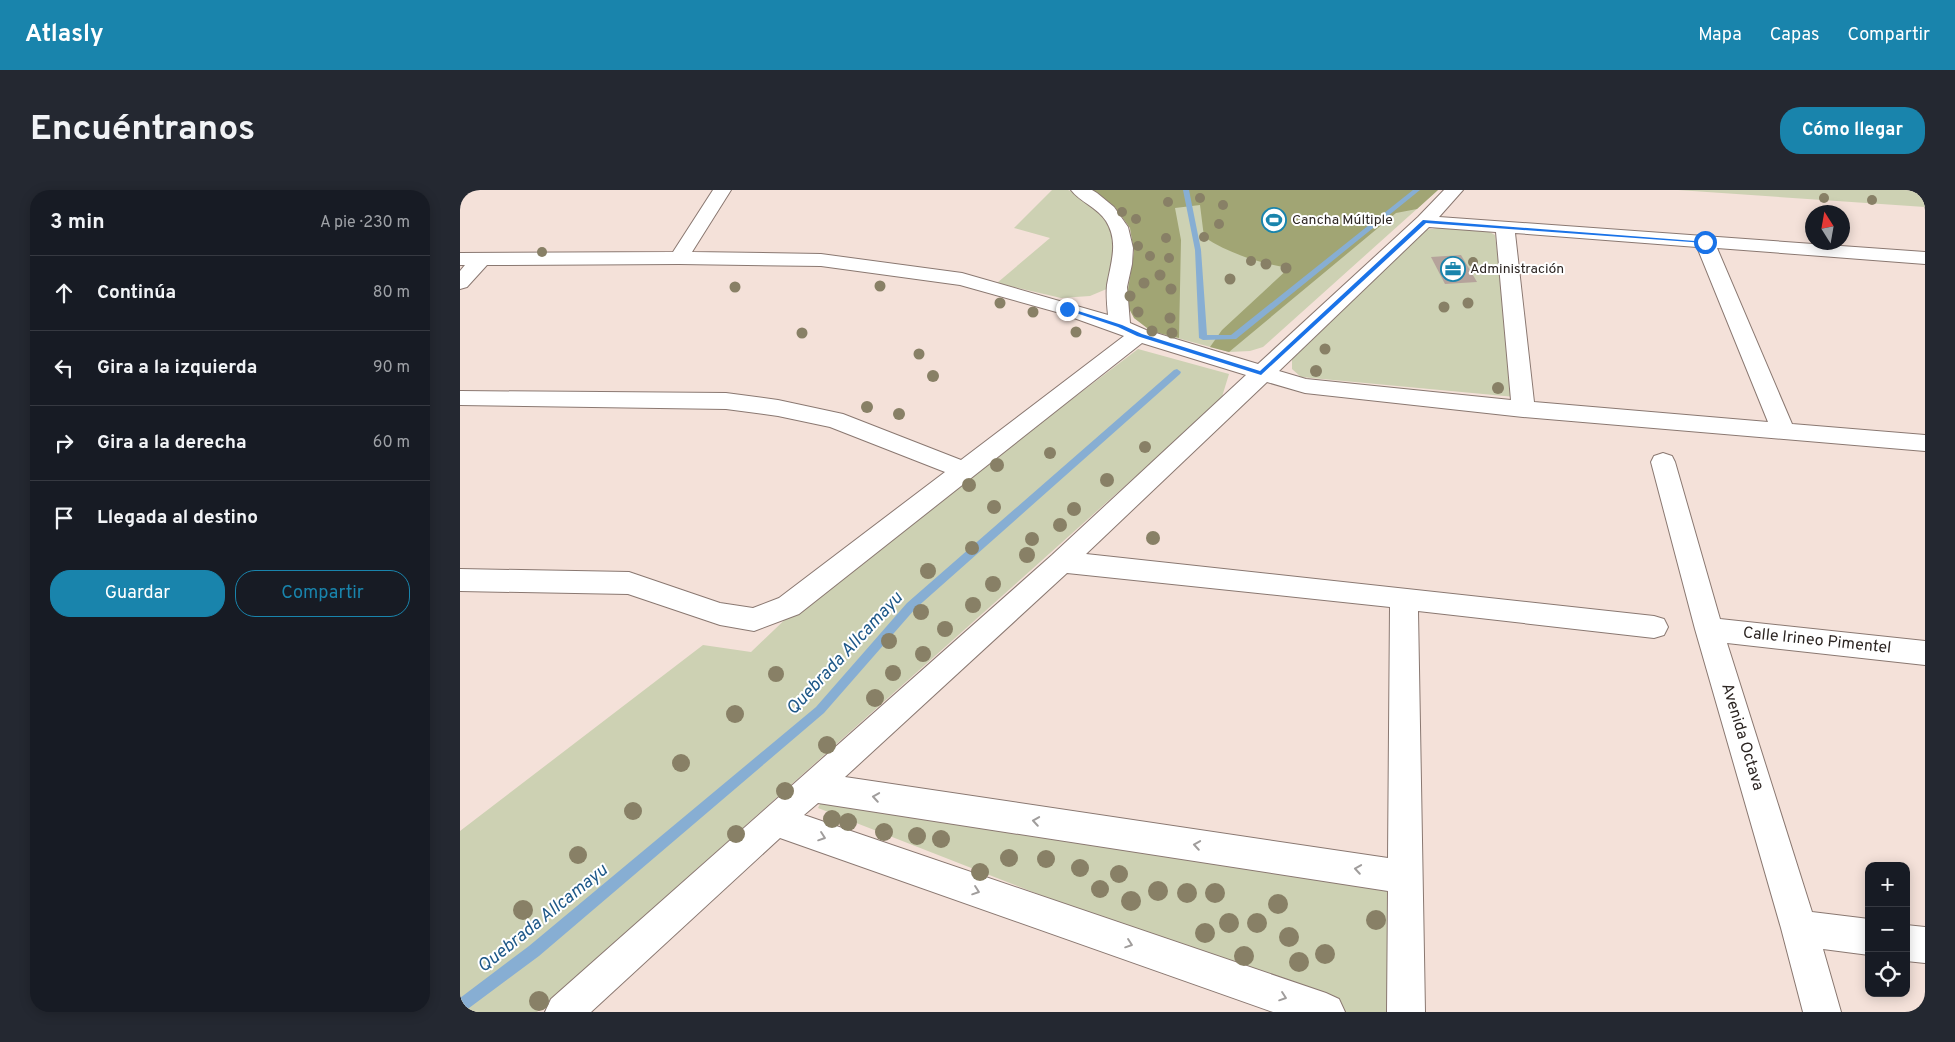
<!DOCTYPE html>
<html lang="es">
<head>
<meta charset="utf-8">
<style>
	:root { --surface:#171b24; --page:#242831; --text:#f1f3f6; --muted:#9ea1a6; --line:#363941; --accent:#1984ac }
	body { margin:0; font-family:Overpass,sans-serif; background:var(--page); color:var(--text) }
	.controls { position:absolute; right:15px; bottom:15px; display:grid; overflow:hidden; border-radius:10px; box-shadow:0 2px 12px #0003 }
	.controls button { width:45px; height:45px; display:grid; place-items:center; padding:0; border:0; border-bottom:1px solid var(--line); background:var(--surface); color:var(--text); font:25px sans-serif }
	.compass { position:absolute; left:1345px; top:15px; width:45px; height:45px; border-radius:50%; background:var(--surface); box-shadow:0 2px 12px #0003; rotate:349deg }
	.stop { position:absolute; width:15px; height:15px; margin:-11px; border:4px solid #1a73e8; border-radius:50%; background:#fff }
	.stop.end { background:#1a73e8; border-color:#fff; box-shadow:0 1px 5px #0008 }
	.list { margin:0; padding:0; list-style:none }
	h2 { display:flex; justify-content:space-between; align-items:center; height:65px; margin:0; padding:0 20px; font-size:21px }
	h2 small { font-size:16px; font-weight:400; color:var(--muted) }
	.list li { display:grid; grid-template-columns:32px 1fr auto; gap:15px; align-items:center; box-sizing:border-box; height:75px; padding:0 20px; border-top:1px solid var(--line) }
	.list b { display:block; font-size:19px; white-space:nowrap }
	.list em { font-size:16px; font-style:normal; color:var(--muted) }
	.actions { display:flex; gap:10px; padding:15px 20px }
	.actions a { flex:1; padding:11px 0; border:1px solid var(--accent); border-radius:20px; text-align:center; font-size:18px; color:var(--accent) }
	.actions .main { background:var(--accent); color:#fff }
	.icon { flex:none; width:28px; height:28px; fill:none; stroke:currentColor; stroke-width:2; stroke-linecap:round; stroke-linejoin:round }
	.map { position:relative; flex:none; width:1465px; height:822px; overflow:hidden; border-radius:20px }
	header { display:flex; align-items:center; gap:30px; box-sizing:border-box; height:70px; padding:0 25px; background:var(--accent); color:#fff }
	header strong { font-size:24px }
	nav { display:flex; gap:28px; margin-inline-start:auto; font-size:18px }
	.intro { display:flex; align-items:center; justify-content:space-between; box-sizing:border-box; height:120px; padding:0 30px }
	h1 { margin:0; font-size:35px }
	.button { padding:12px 22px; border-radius:20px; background:var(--accent); color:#fff; font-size:18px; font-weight:700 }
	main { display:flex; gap:30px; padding:0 30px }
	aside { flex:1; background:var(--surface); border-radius:20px; box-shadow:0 2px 12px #0003 }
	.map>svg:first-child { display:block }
	.green { fill:#cdd1b3 }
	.forest { fill:#a1a574 }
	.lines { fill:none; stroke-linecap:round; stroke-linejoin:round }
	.stream { fill:#87aed3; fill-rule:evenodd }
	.building { fill:#b5a39b }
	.minor-casing { stroke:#8a7871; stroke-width:2 }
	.minor { fill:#fff; fill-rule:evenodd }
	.tree { fill:#888066 }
	.oneway { stroke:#a09d9c }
	.route { fill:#1a73e8 }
	.labels { text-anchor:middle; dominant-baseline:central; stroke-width:4; stroke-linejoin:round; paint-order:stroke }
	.far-poi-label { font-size:14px; fill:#2c2522; stroke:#fff; text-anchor:start }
	.street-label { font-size:16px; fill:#2c2522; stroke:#fff }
	.water-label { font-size:18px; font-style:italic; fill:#1e5888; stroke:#fff }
</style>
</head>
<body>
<header>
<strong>Atlasly</strong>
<nav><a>Mapa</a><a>Capas</a><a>Compartir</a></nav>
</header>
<div class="intro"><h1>Encuéntranos</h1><a class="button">Cómo llegar</a></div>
<main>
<aside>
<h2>3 min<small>A pie · 230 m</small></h2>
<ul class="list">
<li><svg class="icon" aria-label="ahead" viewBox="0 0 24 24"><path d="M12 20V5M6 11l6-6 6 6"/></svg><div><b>Continúa</b></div><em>80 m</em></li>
<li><svg class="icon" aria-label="left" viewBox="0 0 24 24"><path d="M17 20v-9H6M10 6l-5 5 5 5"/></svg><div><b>Gira a la izquierda</b></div><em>90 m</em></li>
<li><svg class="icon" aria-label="right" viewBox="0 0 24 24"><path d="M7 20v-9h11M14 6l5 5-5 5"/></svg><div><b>Gira a la derecha</b></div><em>60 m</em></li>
<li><svg class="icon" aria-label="arrive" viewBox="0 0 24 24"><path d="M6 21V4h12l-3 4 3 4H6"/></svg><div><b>Llegada al destino</b></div></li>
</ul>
<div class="actions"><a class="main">Guardar</a><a>Compartir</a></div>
</aside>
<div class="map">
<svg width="1465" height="822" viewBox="0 0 1465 822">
	<rect width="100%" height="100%" fill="#f4e1d9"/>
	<g class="green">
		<path d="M592,0h16l8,3 35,29 5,28 -7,38 -19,8 -29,2 -64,-15 53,-45 -36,-10z"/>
		<path d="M630,0h348l-175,157 -13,4 -21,1 -78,-21 -17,-13 -7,-30 7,-36 -4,-24 -15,-21z"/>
		<path d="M1218,0h247v17z"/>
		<path d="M985,37l41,3 9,5 20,162 -214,-20 -9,-8v-10l133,-129z"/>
		<path d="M678,159l91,25 -8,26 -684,612h-77v-181l243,-186 48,7 45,-43z"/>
		<path d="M365,604l566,95 -4,123h-48l-521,-204z"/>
	</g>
	<path class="forest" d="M630,0h348l-21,19 -21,4 -167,139 -19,-5 12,-17 67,-62c-30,-5 -59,-14 -85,-31l-4,-32 -25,3 6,32 -2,98 -28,-7 -17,-13 -8,-15 8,-51 -4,-24 -15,-21z"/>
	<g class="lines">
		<g class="stream">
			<path d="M723,0h6l12,60 6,85h24l182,-145h7l-184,149 -33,1 -4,-2 -4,-88z"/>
			<path d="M717,179l4,3 -1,2 -265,235 -91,104 -285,243 -74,55 -5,1v-14l69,-52 287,-239 91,-104 267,-233z"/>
		</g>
	</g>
	<path class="building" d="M1001,65l16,27 -32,2 -14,-27z"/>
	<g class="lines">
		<defs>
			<g id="minor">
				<path d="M253,0h18l-39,62 129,2 141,19 146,42c-1,-10 -2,-20 -1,-30 4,-23 12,-43 -1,-64 -9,-14 -26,-19 -35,-31h21l5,3 17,14 14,20 5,21 -1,16 -5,23 3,36 16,7 112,34 160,-147 26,-27h19l-24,27 486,35v12l-208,-16 75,176 133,11v16l-402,-34 -218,-24 -38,-11 -181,172 568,62 10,3 4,8 -4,8 -10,3 -236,-27 7,401h-38l1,-121 -570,-88 -14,12 522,178 13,6 6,13h-72l-493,-174 -189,174h-46l6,-13 501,-444 194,-180 -104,-32 -343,271 -45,17 -34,-6 -92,-31 -168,-3v-22l169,3 91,31 33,5 26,-10 166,-126 -115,-45 -52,-11 -52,-7 -266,-4v-14l266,2 52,7 65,14 118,46 163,-124 -64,-23 -100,-28 -139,-19 -142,-2 -192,1 -20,22 -7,2v-18l5,-6h-5v-12l213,-1zM969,37l67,5 15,168 -205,-21 -27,-8zM1055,43l182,14 71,175 -234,-20zM607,383l323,34 -2,251 -543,-81z"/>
				<path d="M1203,263l9,3 3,6 45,157 205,22v24l-198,-22 85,269 57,7v36l-46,-6 18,63h-38l-22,-84 -86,-299 -44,-167 3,-6z"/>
				<path d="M1446,735l19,2v36l-19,-2z"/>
			</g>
		</defs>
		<use href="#minor" class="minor-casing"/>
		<use href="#minor" class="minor"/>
	</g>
	<g class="tree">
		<circle cx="740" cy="8" r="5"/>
		<circle cx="1364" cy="8" r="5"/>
		<circle cx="1412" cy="10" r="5"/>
		<circle cx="708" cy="12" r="5"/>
		<circle cx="763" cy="15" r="5"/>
		<circle cx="662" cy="22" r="5"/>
		<circle cx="676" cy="29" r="5"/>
		<circle cx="759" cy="34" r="5"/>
		<circle cx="744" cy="47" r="5"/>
		<circle cx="706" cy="48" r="5"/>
		<circle cx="678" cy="56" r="5"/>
		<circle cx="82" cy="62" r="5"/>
		<circle cx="690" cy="66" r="5"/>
		<circle cx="709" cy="68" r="5"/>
		<circle cx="791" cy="71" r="5"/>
		<circle cx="1013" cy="72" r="5"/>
		<circle cx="806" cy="74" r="5.5"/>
		<circle cx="826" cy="78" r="5.5"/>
		<circle cx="700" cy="85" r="5.5"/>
		<circle cx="770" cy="89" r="5.5"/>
		<circle cx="684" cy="93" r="5.5"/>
		<circle cx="420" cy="96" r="5.5"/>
		<circle cx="275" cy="97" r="5.5"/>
		<circle cx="711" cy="99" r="5.5"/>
		<circle cx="670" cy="106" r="5.5"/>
		<circle cx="540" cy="113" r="5.5"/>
		<circle cx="1008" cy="113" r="5.5"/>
		<circle cx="984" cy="117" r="5.5"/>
		<circle cx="573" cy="122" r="5.5"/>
		<circle cx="678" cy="122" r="5.5"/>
		<circle cx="710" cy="128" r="5.5"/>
		<circle cx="692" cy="141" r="5.5"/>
		<circle cx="616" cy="142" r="5.5"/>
		<circle cx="342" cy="143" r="5.5"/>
		<circle cx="712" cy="143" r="5.5"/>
		<circle cx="865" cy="159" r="5.5"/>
		<circle cx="459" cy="164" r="5.5"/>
		<circle cx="856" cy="181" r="6"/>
		<circle cx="473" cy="186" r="6"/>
		<circle cx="1038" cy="198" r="6"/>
		<circle cx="407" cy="217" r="6"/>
		<circle cx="439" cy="224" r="6"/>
		<circle cx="685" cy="257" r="6"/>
		<circle cx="590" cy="263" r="6"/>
		<circle cx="537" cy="275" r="7"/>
		<circle cx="647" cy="290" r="7"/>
		<circle cx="509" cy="295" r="7"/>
		<circle cx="534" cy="317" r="7"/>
		<circle cx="614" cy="319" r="7"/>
		<circle cx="600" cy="335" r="7"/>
		<circle cx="693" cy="348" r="7"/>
		<circle cx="572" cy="349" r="7"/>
		<circle cx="512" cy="358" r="7"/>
		<circle cx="567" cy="365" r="8"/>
		<circle cx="468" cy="381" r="8"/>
		<circle cx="533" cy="394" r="8"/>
		<circle cx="513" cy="415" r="8"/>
		<circle cx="461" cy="422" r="8"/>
		<circle cx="485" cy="439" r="8"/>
		<circle cx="429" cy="451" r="8"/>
		<circle cx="463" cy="464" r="8"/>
		<circle cx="433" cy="483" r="8"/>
		<circle cx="316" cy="484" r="8"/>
		<circle cx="415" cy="508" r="9"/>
		<circle cx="275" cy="524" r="9"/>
		<circle cx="367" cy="555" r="9"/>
		<circle cx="221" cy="573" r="9"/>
		<circle cx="325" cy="601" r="9"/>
		<circle cx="173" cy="621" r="9"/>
		<circle cx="372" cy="629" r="9"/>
		<circle cx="388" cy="632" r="9"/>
		<circle cx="424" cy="642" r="9"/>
		<circle cx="276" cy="644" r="9"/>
		<circle cx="457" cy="646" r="9"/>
		<circle cx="481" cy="649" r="9"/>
		<circle cx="118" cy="665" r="9"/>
		<circle cx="549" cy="668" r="9"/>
		<circle cx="586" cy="669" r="9"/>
		<circle cx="620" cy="678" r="9"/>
		<circle cx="520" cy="682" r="9"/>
		<circle cx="659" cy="684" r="9"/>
		<circle cx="640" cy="699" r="9"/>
		<circle cx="698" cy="701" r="10"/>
		<circle cx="727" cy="703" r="10"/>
		<circle cx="755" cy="703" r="10"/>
		<circle cx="671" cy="711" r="10"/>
		<circle cx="818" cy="714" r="10"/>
		<circle cx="63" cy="720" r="10"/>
		<circle cx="916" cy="730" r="10"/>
		<circle cx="769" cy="733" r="10"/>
		<circle cx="797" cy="733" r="10"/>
		<circle cx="745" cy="743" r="10"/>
		<circle cx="829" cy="747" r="10"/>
		<circle cx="865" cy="764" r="10"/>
		<circle cx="784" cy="766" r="10"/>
		<circle cx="839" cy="772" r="10"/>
		<circle cx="79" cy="811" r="10"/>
	</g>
	<defs><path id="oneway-chevron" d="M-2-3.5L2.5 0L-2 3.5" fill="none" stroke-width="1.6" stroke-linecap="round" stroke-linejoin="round" transform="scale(1.25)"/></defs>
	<g class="oneway">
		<use href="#oneway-chevron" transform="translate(416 607) rotate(-171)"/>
		<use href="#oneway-chevron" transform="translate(576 631) rotate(-171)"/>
		<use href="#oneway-chevron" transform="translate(362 647) rotate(19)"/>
		<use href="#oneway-chevron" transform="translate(737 655) rotate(-171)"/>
		<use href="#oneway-chevron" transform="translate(898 679) rotate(-171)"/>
		<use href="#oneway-chevron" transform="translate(516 701) rotate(19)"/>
		<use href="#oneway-chevron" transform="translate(669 754) rotate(19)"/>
		<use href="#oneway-chevron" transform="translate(823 807) rotate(19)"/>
	</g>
	<path class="route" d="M963,30l285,22 -3,1 -279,-20 -165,152 -124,-39 -19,-9 -54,-18 5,-1 53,17 20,9 118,37z"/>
	<defs>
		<symbol id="stadium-ring" viewBox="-11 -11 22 22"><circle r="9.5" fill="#fff" stroke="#1984ac" stroke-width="1.5"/><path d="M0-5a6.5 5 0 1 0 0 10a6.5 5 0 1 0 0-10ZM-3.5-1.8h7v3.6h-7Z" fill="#1984ac"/></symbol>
		<symbol id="office-ring" viewBox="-11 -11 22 22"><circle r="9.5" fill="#fff" stroke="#1984ac" stroke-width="1.5"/><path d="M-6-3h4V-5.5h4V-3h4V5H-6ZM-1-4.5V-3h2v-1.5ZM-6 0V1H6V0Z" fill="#1984ac"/></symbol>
	</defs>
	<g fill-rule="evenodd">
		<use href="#stadium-ring" x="800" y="16" width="28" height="28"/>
		<use href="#office-ring" x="979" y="65" width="28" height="28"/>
	</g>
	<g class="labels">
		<g class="far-poi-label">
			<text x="832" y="30">Cancha Múltiple</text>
			<text x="1010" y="79">Administración</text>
		</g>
		<g class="street-label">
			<text transform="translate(1357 451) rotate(6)">Calle Irineo Pimentel</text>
			<text transform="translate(1282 547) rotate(73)">Avenida Octava</text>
		</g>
		<g class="water-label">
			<text transform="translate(385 464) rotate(-47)">Quebrada Allcamayu</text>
			<text transform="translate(83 729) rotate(-39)">Quebrada Allcamayu</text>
		</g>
	</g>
</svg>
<div class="controls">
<button>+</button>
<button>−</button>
<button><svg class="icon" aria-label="locate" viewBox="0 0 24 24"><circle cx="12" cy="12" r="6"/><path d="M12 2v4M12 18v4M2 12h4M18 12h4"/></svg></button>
</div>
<svg class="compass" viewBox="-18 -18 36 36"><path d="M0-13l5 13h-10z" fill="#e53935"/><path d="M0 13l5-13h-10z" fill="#9ea1a6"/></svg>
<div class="stop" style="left:1245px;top:52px"></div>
<div class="stop end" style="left:607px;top:119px"></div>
</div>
</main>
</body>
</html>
